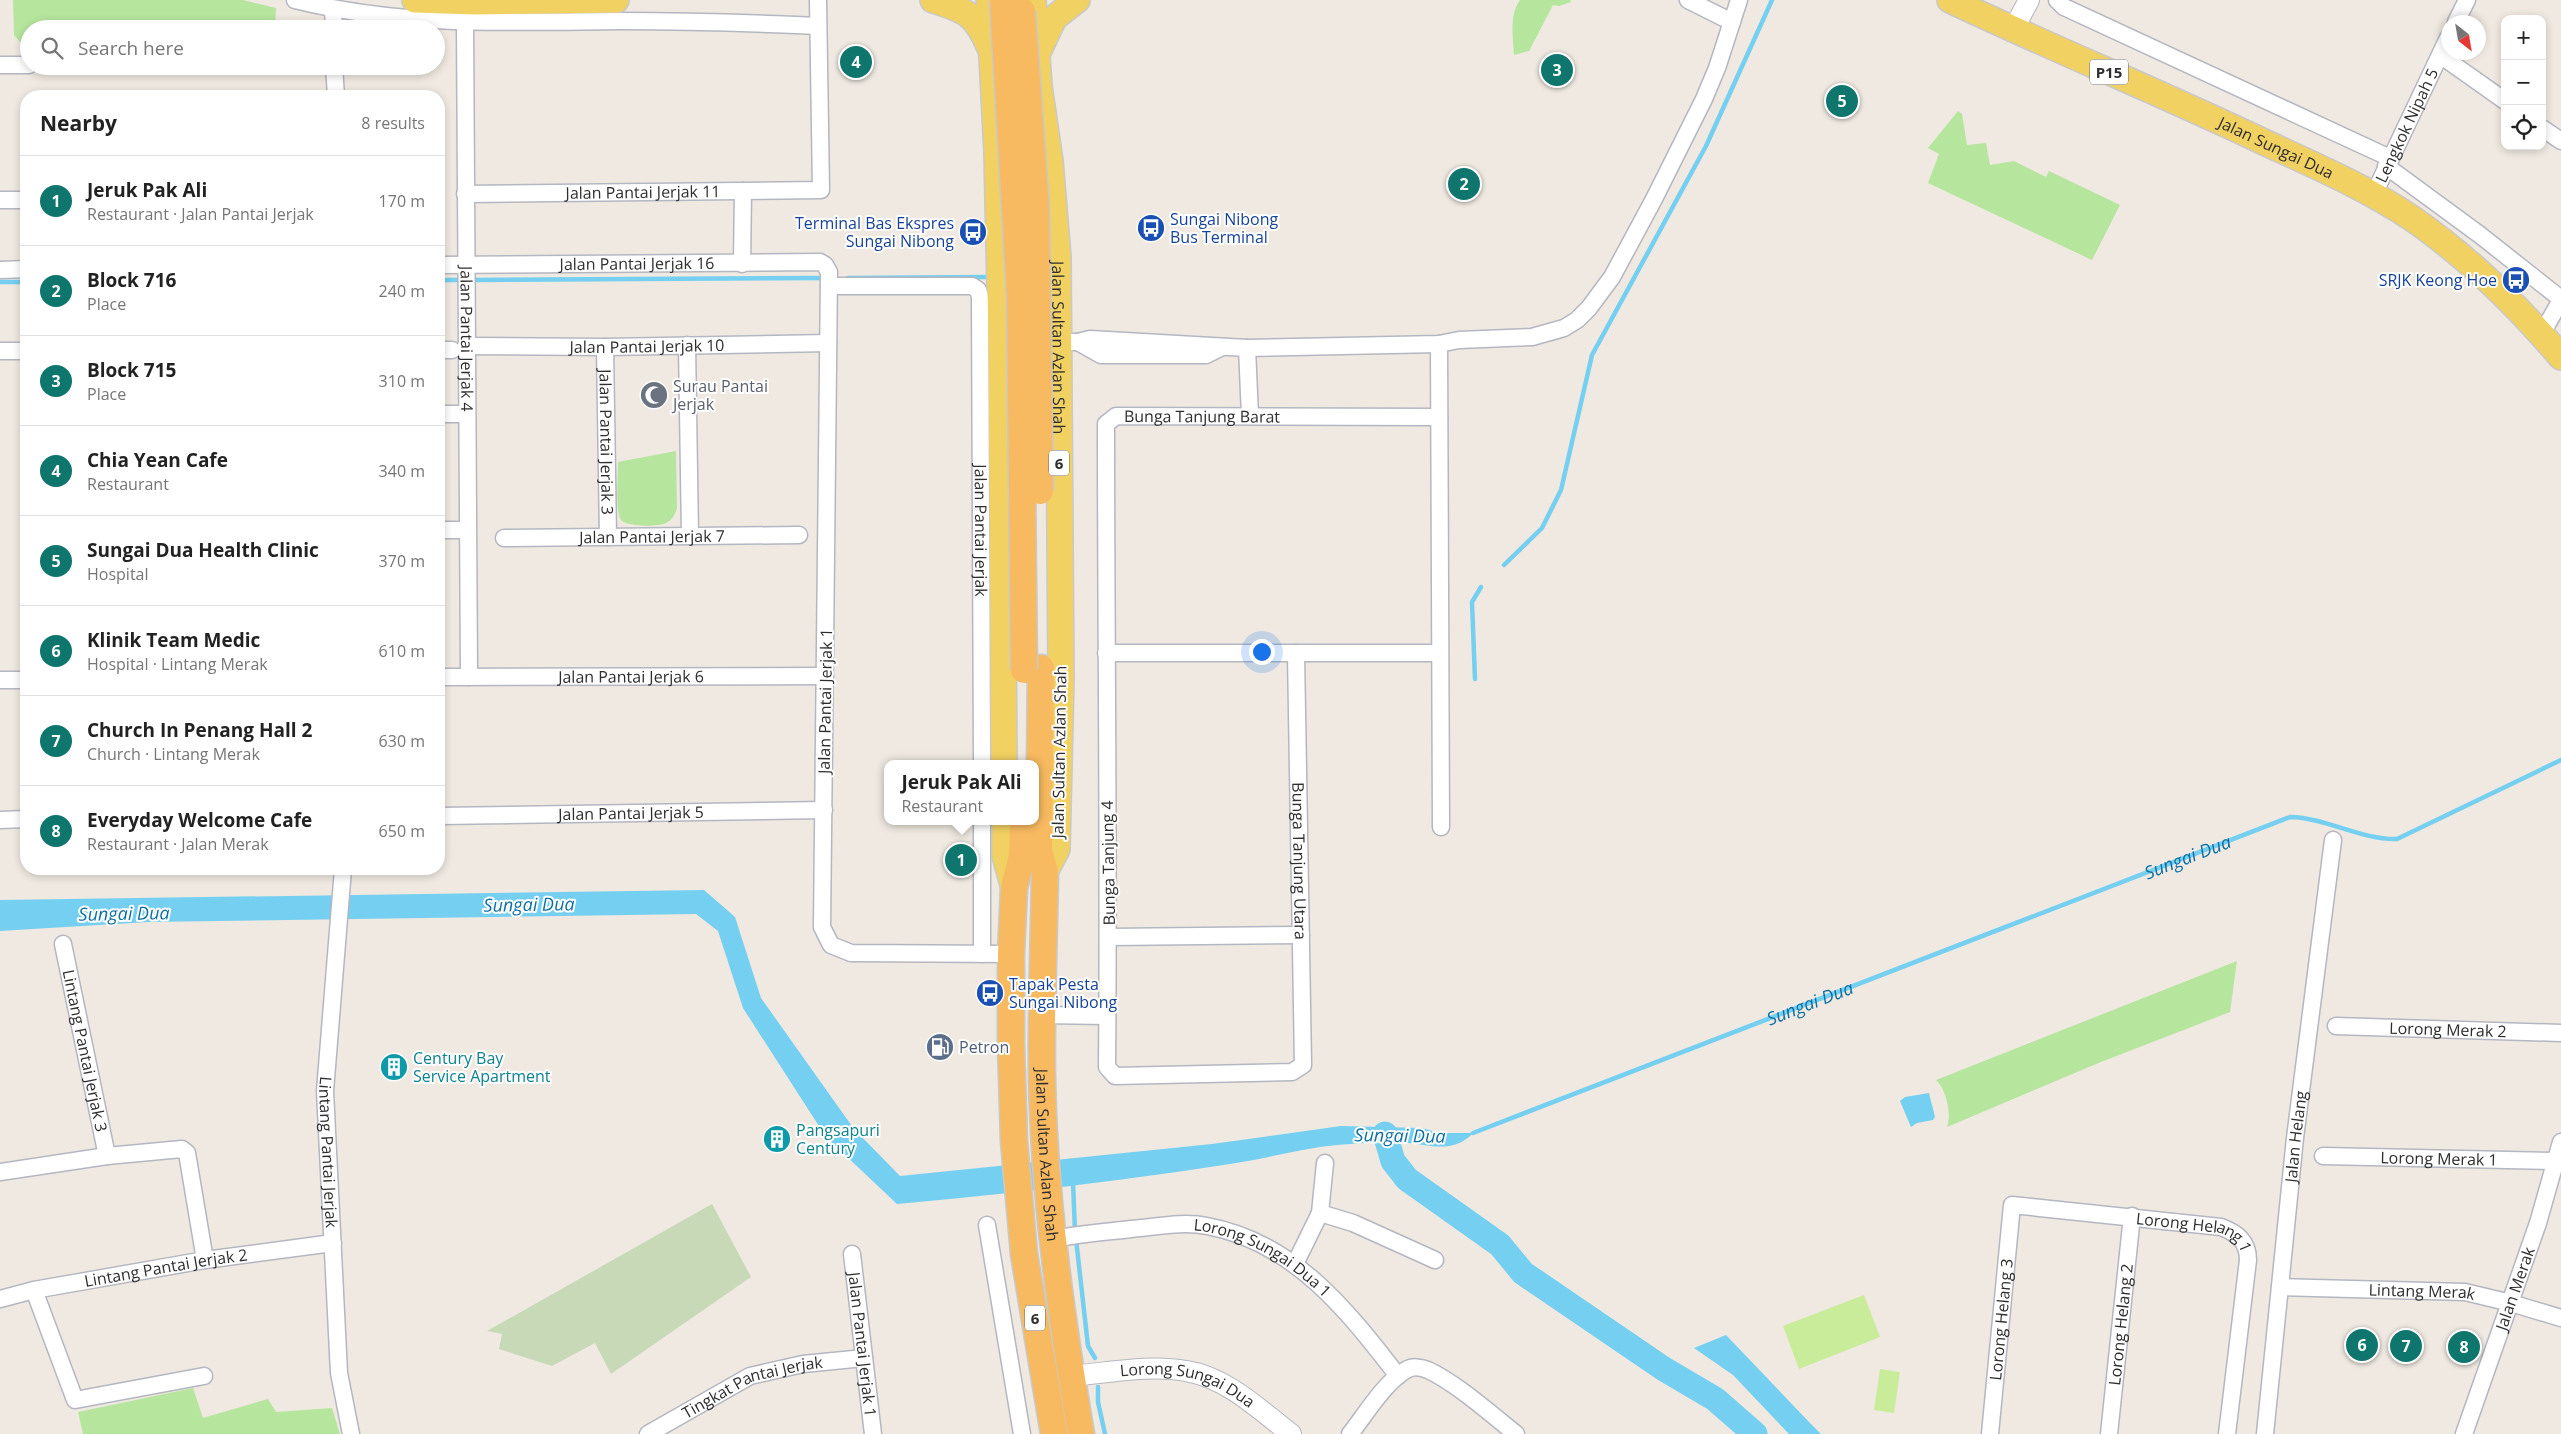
<!DOCTYPE html>
<html lang="en">
<head>
<meta charset="utf-8">
<style>
	:root { --surface:#fff; --page:#f6f6f6; --text:#222; --muted:#767676; --line:#e0e0e0; --accent:#0f766e }
	body { margin:0; font-family:"Open Sans",sans-serif; background:var(--page); color:var(--text) }
	.controls { position:absolute; right:15px; top:15px; display:grid; overflow:hidden; border-radius:10px; box-shadow:0 2px 8px #0003 }
	.controls button { width:45px; height:45px; display:grid; place-items:center; padding:0; border:0; border-bottom:1px solid var(--line); background:var(--surface); color:var(--text); font:25px sans-serif }
	.compass { position:absolute; left:2441px; top:15px; width:45px; height:45px; border-radius:50%; background:var(--surface); box-shadow:0 2px 8px #0003; rotate:149deg }
	.you { position:absolute; left:1261px; top:651px; width:18px; height:18px; margin:-12px; border:4px solid #fff; border-radius:50%; background:#1a73e8; box-shadow:0 0 0 8px #1a73e833 }
	.badge { display:grid; place-items:center; width:32px; height:32px; border-radius:50%; background:var(--accent); color:#fff; font-size:16px; font-weight:700 }
	.pin { position:absolute; translate:-50% -50%; border:2px solid #fff; box-shadow:0 1px 5px #0006 }
	.popup { position:absolute; left:884px; top:760px; width:155px; height:65px; box-sizing:border-box; display:grid; place-content:center; border-radius:10px; background:var(--surface); filter:drop-shadow(0 1px 4px #0005); font-size:16px; white-space:nowrap; color:var(--muted) }
	.popup b { font-size:19px; color:var(--text) }
	.popup::after { content:''; position:absolute; left:50%; top:100%; margin-left:-10px; border:10px solid transparent; border-top-color:var(--surface) }
	.list { margin:0; padding:0; list-style:none }
	h2 { display:flex; justify-content:space-between; align-items:center; height:65px; margin:0; padding:0 20px; font-size:21px }
	h2 small { font-size:16px; font-weight:400; color:var(--muted) }
	.list li { display:grid; grid-template-columns:32px 1fr auto; gap:15px; align-items:center; box-sizing:border-box; height:90px; padding:0 20px; border-top:1px solid var(--line) }
	.list b { display:block; font-size:19px; white-space:nowrap }
	.list p { margin:0; font-size:16px; white-space:nowrap; color:var(--muted) }
	.list em { font-size:16px; font-style:normal; color:var(--muted) }
	.icon { flex:none; width:28px; height:28px; fill:none; stroke:currentColor; stroke-width:2; stroke-linecap:round; stroke-linejoin:round }
	.map { position:relative; flex:none; width:2561px; height:1434px; overflow:hidden }
	.search { position:absolute; background:var(--surface); box-shadow:0 2px 8px #0003; left:20px; top:20px; width:425px; height:55px; display:flex; align-items:center; gap:12px; box-sizing:border-box; padding:0 18px; border-radius:28px; color:var(--muted); font-size:19px }
	.panel { position:absolute; background:var(--surface); box-shadow:0 2px 8px #0003; left:20px; top:90px; width:425px; height:785px; border-radius:20px }
	.map>svg:first-child { display:block }
	.green { fill:#b6e59e }
	.cemetery { fill:#c8d9b8 }
	.pitch { fill:#c9ec9a }
	.water { fill:#75cff0 }
	.lines { fill:none; stroke-linecap:round; stroke-linejoin:round }
	.stream { stroke:#75cff0; stroke-width:4.5 }
	.river { stroke:#75cff0; stroke-width:25 }
	.minor-casing { stroke:#b4b7c1; stroke-width:19 }
	.tertiary-casing { stroke:#b4b7c1; stroke-width:22 }
	.primary-casing { stroke:#c9c9c9; stroke-width:28 }
	.trunk-casing { stroke:#c9c9c9; stroke-width:29 }
	.minor { stroke:#fff; stroke-width:16 }
	.tertiary { stroke:#fff; stroke-width:20 }
	.primary { stroke:#f2d163; stroke-width:25 }
	.trunk { stroke:#f8ba60; stroke-width:26 }
	.trunk-bridge-casing { stroke:#c9c9c9; stroke-width:29; stroke-linecap:butt }
	.trunk-bridge { stroke:#f8ba60; stroke-width:26 }
	.labels { text-anchor:middle; dominant-baseline:central; stroke-width:4; stroke-linejoin:round; paint-order:stroke }
	.shield { fill:#fff; stroke:#6d6d6d; stroke-width:1 }
	.shield-label { font-size:15px; font-weight:bold; fill:#2e2e2e }
	.street-label { font-size:16px; fill:#2e2e2e; stroke:#fff }
	.transit-label { font-size:16px; fill:#164399; stroke:#fff; text-anchor:start }
	.worship-label { font-size:16px; fill:#5b616d; stroke:#fff; text-anchor:start }
	.service-label { font-size:16px; fill:#4e5e75; stroke:#fff; text-anchor:start }
	.culture-label { font-size:16px; fill:#0d838f; stroke:#fff; text-anchor:start }
	.water-label { font-size:18px; font-style:italic; fill:#0d6fa3; stroke:#fff }
</style>
</head>
<body>
<div class="map">
<svg width="2561" height="1434" viewBox="0 0 2561 1434">
	<rect width="100%" height="100%" fill="#efe9e1"/>
	<g class="green">
		<path d="M13,0h230l33,8 -1,21h-246v19h-4l-11,-13z"/>
		<path d="M1520,0h50l1,2 -12,4 -6,-1 -24,46 -15,4c-1,-18 -5,-40 6,-55z"/>
		<path d="M1958,111l4,3 5,31 19,-2 4,22 24,-4 32,16 3,-6 71,34 -28,55 -164,-77 11,-29 -11,-6z"/>
		<path d="M676,451l1,57c-2,7 -5,12 -11,15 -8,4 -39,4 -45,-3 -6,-8 -3,-46 -3,-58z"/>
		<path d="M2237,961l-7,51 -129,50 -154,65c5,-13 -1,-38 -11,-47z"/>
		<path d="M193,1388l10,30 65,-19 8,13 56,-4 8,26h-257l-5,-22z"/>
	</g>
	<path class="cemetery" d="M712,1204l39,73 -140,97 -16,-31 -43,23 -53,-17 3,-15 -15,-3z"/>
	<g class="pitch">
		<path d="M1864,1295l16,42 -81,32 -16,-43z"/>
		<path d="M1880,1369l20,3 -6,41 -20,-3z"/>
	</g>
	<g class="water">
		<path d="M704,890l31,27 26,81 93,131 46,47 312,-32 129,-18 81,2 17,5h34c-21,23 -48,10 -74,9 -17,-1 -33,1 -49,2 -40,2 -80,14 -120,20 -110,17 -221,30 -333,40l-71,-67 -83,-129 -25,-77 -22,-17 -548,8 -148,9v-31z"/>
		<path d="M1929,1093l6,24 -2,3 -16,3 -6,4 -11,-26 5,-4z"/>
		<path d="M1726,1335l83,87 12,12h-32l-56,-59 -39,-27z"/>
	</g>
	<g class="lines">
		<g class="stream">
			<path d="M848,278l139,-1"/>
			<path d="M439,280h24"/>
			<path d="M471,280l355,-2"/>
			<path d="M0,282h26"/>
			<path d="M1504,565l38,-37 19,-38 31,-135 114,-209 66,-146"/>
			<path d="M1475,679l-3,-77 9,-15"/>
			<path id="s1" d="M1473,1133l817,-316c37,1 71,23 107,22l164,-79"/>
			<path d="M1073,1182l2,50"/>
			<path d="M1076,1239l12,107 7,12"/>
			<path d="M1098,1387v15l7,32"/>
		</g>
		<path class="river" d="M1385,1134l8,27 14,18 93,66 23,28 141,96 51,30 40,35"/>
		<defs>
			<g id="minor">
				<path d="M295,0c109,27 214,22 325,21 66,0 132,2 198,5"/>
				<path id="s2" d="M462,0l3,23 4,654"/>
				<path d="M1688,0l44,22"/>
				<path d="M2057,0l7,7 326,151"/>
				<path d="M333,10l1,19"/>
				<path d="M2456,22l11,-22"/>
				<path d="M2440,55l65,46"/>
				<path d="M0,65h29"/>
				<path d="M334,66l2,30"/>
				<path d="M2542,128l19,13"/>
				<path d="M2386,166l94,69 81,64"/>
				<path id="s3" d="M465,194l356,-4 -3,-190"/>
				<path id="s4" d="M2374,194l74,-156"/>
				<path d="M0,200h26"/>
				<path d="M742,264l1,-73"/>
				<path id="s5" d="M439,265l381,-3 5,3 4,7 -7,655 9,18 20,8 160,1"/>
				<path d="M0,270l26,-1"/>
				<path id="s6" d="M829,286h143l6,4 2,7 2,467"/>
				<path d="M2541,335l20,-35"/>
				<path d="M1058,342h20l12,-3 157,9 192,-4 20,-4 73,-3 32,-9 13,-8 12,-12 23,-31 42,-78 50,-100 13,-31 22,-68"/>
				<path d="M1078,342l23,13h105l16,-8"/>
				<path d="M1439,344l2,483"/>
				<path d="M687,345l3,191"/>
				<path id="s7" d="M466,346l139,1 223,-4"/>
				<path id="s8" d="M605,347l3,190"/>
				<path d="M1247,348l3,68"/>
				<path d="M439,350h13"/>
				<path d="M0,351h26"/>
				<path d="M439,414h27"/>
				<path d="M439,530h28"/>
				<path id="s9" d="M504,538l295,-3"/>
				<path d="M1106,653h333"/>
				<path id="s10" d="M1296,653l7,412 -11,7 -177,4 -8,-9c2,-215 -1,-429 -1,-643l10,-8 323,1"/>
				<path id="s11" d="M439,677l386,-1"/>
				<path d="M0,680h26"/>
				<path id="s12" d="M439,816l385,-6"/>
				<path d="M0,820l26,-1"/>
				<path d="M982,821v133"/>
				<path id="s13" d="M343,869l-18,222 14,282 12,61"/>
				<path d="M1109,937l192,-2"/>
				<path id="s14" d="M63,944l44,212"/>
				<path d="M1042,1015l65,1"/>
				<path id="s15" d="M2336,1026l225,7"/>
				<path id="s16" d="M2323,1156l233,5"/>
				<path d="M0,1172l107,-16 75,-7 5,4 18,107"/>
				<path d="M1320,1213l33,10 82,37"/>
				<path d="M987,1225l35,209"/>
				<path id="s17" d="M1053,1239c26,-5 52,-7 78,-10 25,-2 52,-8 76,-3 87,16 140,84 191,150"/>
				<path id="s18" d="M852,1254l21,180"/>
				<path d="M1295,1264l25,-51 5,-50"/>
				<path id="s19" d="M2280,1287l185,5 46,11 50,15"/>
				<path d="M34,1290l41,110 129,-24"/>
				<path id="s20" d="M0,1299l34,-9 171,-30 128,-17"/>
				<path id="s21" d="M648,1434l102,-58 53,-12 61,-6"/>
				<path d="M1350,1434c15,-19 35,-52 56,-64 6,-4 15,-3 22,0 28,13 63,44 88,64"/>
				<path id="s22" d="M1990,1434l22,-229 209,22c16,6 27,14 27,33l-21,174"/>
				<path id="s23" d="M2109,1434l23,-218"/>
				<path id="s24" d="M2265,1434l30,-296 38,-298"/>
				<path id="s25" d="M2464,1434l74,-211 23,-81"/>
			</g>
			<g id="tertiary">
				<path d="M2013,30l16,-30"/>
				<path id="s26" d="M1071,1376c37,-3 78,-12 115,-5 40,6 74,39 105,63"/>
			</g>
			<g id="primary">
				<path d="M415,0l60,2 141,-2"/>
				<path d="M933,0c32,10 43,14 56,46"/>
				<path d="M989,0l8,153 4,183 3,428"/>
				<path id="s27" d="M1033,0l6,86 11,75 8,96 3,422 -4,170 -12,23"/>
				<path id="s28" d="M1950,0c104,49 211,93 316,143 50,23 101,45 147,76 56,39 104,86 148,138"/>
				<path d="M1038,52l16,-34 23,-18"/>
				<path d="M1005,821v35l9,32"/>
			</g>
			<g id="trunk">
				<path id="s29" d="M1041,668l-2,183 6,21c-1,68 -4,137 -3,205 2,119 19,239 39,357"/>
				<path d="M1023,822l-1,34 -8,32 -3,66v91l3,96 10,113 30,180"/>
			</g>
		</defs>
		<use href="#minor" class="minor-casing"/>
		<use href="#tertiary" class="tertiary-casing"/>
		<use href="#primary" class="primary-casing"/>
		<use href="#trunk" class="trunk-casing"/>
		<use href="#minor" class="minor"/>
		<use href="#tertiary" class="tertiary"/>
		<use href="#primary" class="primary"/>
		<use href="#trunk" class="trunk"/>
		<defs>
			<g id="trunk-bridge">
				<path d="M1003,0l17,296 4,374"/>
				<path d="M1022,11l14,197 4,283"/>
			</g>
		</defs>
		<use href="#trunk-bridge" class="trunk-bridge-casing"/>
		<use href="#trunk-bridge" class="trunk-bridge"/>
	</g>
	<defs>
		<symbol id="bus-disc" viewBox="-11 -11 22 22"><circle r="9.5" fill="#1a4fb4" stroke="#fff"/><path d="M-5-6H5V4H4V6H2V4H-2V6H-4V4H-5ZM-3.5-4V0h7V-4ZM-3.5 1.2v1.5H-2V1.2ZM2 1.2v1.5H3.5V1.2Z" fill="#fff"/></symbol>
		<symbol id="mosque-disc" viewBox="-11 -11 22 22"><circle r="9.5" fill="#6b7280" stroke="#fff"/><path d="M3.5-4.9A6 6 0 1 0 3.5 4.9A5 5 0 1 1 3.5-4.9Z" fill="#fff"/></symbol>
		<symbol id="fuel-disc" viewBox="-11 -11 22 22"><circle r="9.5" fill="#5c6f8a" stroke="#fff"/><path d="M-5.5-6h7V0h2V4h1.3V-2.5L3-4.5l.8-.8L6-3V5H2.5V1h-1V6h-7ZM-4.2-4.7v3.2H.2V-4.7Z" fill="#fff"/></symbol>
		<symbol id="building-disc" viewBox="-11 -11 22 22"><circle r="9.5" fill="#0f9aa8" stroke="#fff"/><path d="M-4-6H4V6H1V3H-1V6H-4ZM-2.5-4.3h1.7v1.8h-1.7ZM.8-4.3h1.7v1.8H.8ZM-2.5-1h1.7V.8h-1.7ZM.8-1h1.7V.8H.8Z" fill="#fff"/></symbol>
	</defs>
	<g fill-rule="evenodd">
		<use href="#bus-disc" x="1135" y="212" width="32" height="32"/>
		<use href="#bus-disc" x="957" y="216" width="32" height="32"/>
		<use href="#bus-disc" x="2500" y="264" width="32" height="32"/>
		<use href="#mosque-disc" x="638" y="379" width="32" height="32"/>
		<use href="#bus-disc" x="974" y="977" width="32" height="32"/>
		<use href="#fuel-disc" x="924" y="1031" width="32" height="32"/>
		<use href="#building-disc" x="378" y="1051" width="32" height="32"/>
		<use href="#building-disc" x="761" y="1123" width="32" height="32"/>
	</g>
	<g class="labels">
		<g class="shield">
			<rect x="2090" y="59.5" width="38" height="25" rx="4"/>
			<rect x="1049" y="450.5" width="20" height="25" rx="4"/>
			<rect x="1025" y="1305.5" width="20" height="25" rx="4"/>
		</g>
		<g class="shield-label">
			<text x="2109" y="72">P15</text>
			<text x="1059" y="463">6</text>
			<text x="1035" y="1318">6</text>
		</g>
		<g class="street-label">
			<text stroke="none"><textPath href="#s4" startOffset="76">Lengkok Nipah 5</textPath></text>
			<text stroke="none"><textPath href="#s28" startOffset="358">Jalan Sungai Dua</textPath></text>
			<text stroke="none"><textPath href="#s3" startOffset="178">Jalan Pantai Jerjak 11</textPath></text>
			<text stroke="none"><textPath href="#s5" startOffset="198">Jalan Pantai Jerjak 16</textPath></text>
			<text stroke="none"><textPath href="#s2" startOffset="339">Jalan Pantai Jerjak 4</textPath></text>
			<text stroke="none"><textPath href="#s7" startOffset="181">Jalan Pantai Jerjak 10</textPath></text>
			<text stroke="none"><textPath href="#s27" startOffset="349">Jalan Sultan Azlan Shah</textPath></text>
			<text stroke="none"><textPath href="#s10" startOffset="1356">Bunga Tanjung Barat</textPath></text>
			<text stroke="none"><textPath href="#s8" startOffset="95">Jalan Pantai Jerjak 3</textPath></text>
			<text stroke="none"><textPath href="#s6" startOffset="391">Jalan Pantai Jerjak</textPath></text>
			<text stroke="none"><textPath href="#s9" startOffset="148">Jalan Pantai Jerjak 7</textPath></text>
			<text stroke="none"><textPath href="#s11" startOffset="192">Jalan Pantai Jerjak 6</textPath></text>
			<text transform="translate(825 701) rotate(-89)">Jalan Pantai Jerjak 1</text>
			<text transform="translate(1059 752) rotate(-89)">Jalan Sultan Azlan Shah</text>
			<text stroke="none"><textPath href="#s12" startOffset="192">Jalan Pantai Jerjak 5</textPath></text>
			<text stroke="none"><textPath href="#s10" startOffset="208">Bunga Tanjung Utara</textPath></text>
			<text transform="translate(1108 863) rotate(-91)">Bunga Tanjung 4</text>
			<text stroke="none"><textPath href="#s15" startOffset="112">Lorong Merak 2</textPath></text>
			<text stroke="none"><textPath href="#s14" startOffset="109">Lintang Pantai Jerjak 3</textPath></text>
			<text stroke="none"><textPath href="#s24" startOffset="299">Jalan Helang</textPath></text>
			<text stroke="none"><textPath href="#s13" startOffset="284">Lintang Pantai Jerjak</textPath></text>
			<text stroke="none"><textPath href="#s29" startOffset="488">Jalan Sultan Azlan Shah</textPath></text>
			<text stroke="none"><textPath href="#s16" startOffset="116">Lorong Merak 1</textPath></text>
			<text stroke="none"><textPath href="#s22" startOffset="416">Lorong Helang 1</textPath></text>
			<text stroke="none"><textPath href="#s17" startOffset="219">Lorong Sungai Dua 1</textPath></text>
			<text stroke="none"><textPath href="#s20" startOffset="169">Lintang Pantai Jerjak 2</textPath></text>
			<text stroke="none"><textPath href="#s25" startOffset="154">Jalan Merak</textPath></text>
			<text stroke="none"><textPath href="#s19" startOffset="142">Lintang Merak</textPath></text>
			<text stroke="none"><textPath href="#s22" startOffset="115">Lorong Helang 3</textPath></text>
			<text stroke="none"><textPath href="#s23" startOffset="110">Lorong Helang 2</textPath></text>
			<text stroke="none"><textPath href="#s18" startOffset="91">Jalan Pantai Jerjak 1</textPath></text>
			<text stroke="none"><textPath href="#s21" startOffset="116">Tingkat Pantai Jerjak</textPath></text>
			<text stroke="none"><textPath href="#s26" startOffset="120">Lorong Sungai Dua</textPath></text>
		</g>
		<g class="transit-label">
			<text x="1170" y="219">Sungai Nibong<tspan x="1170" dy="18">Bus Terminal</tspan></text>
			<text x="954" y="223" text-anchor="end">Terminal Bas Ekspres<tspan x="954" dy="18">Sungai Nibong</tspan></text>
			<text x="2497" y="280" text-anchor="end">SRJK Keong Hoe</text>
			<text x="1009" y="984">Tapak Pesta<tspan x="1009" dy="18">Sungai Nibong</tspan></text>
		</g>
		<g class="worship-label">
			<text x="673" y="386">Surau Pantai<tspan x="673" dy="18">Jerjak</tspan></text>
		</g>
		<g class="service-label">
			<text x="959" y="1047">Petron</text>
		</g>
		<g class="culture-label">
			<text x="413" y="1058">Century Bay<tspan x="413" dy="18">Service Apartment</tspan></text>
			<text x="796" y="1130">Pangsapuri<tspan x="796" dy="18">Century</tspan></text>
		</g>
		<g class="water-label">
			<text stroke="none"><textPath href="#s1" startOffset="766">Sungai Dua</textPath></text>
			<text transform="translate(529 904) rotate(-1)">Sungai Dua</text>
			<text transform="translate(124 913) rotate(-1)">Sungai Dua</text>
			<text stroke="none"><textPath href="#s1" startOffset="361">Sungai Dua</textPath></text>
			<text transform="translate(1400 1135) rotate(1)">Sungai Dua</text>
		</g>
	</g>
</svg>
<div class="controls">
<button>+</button>
<button>−</button>
<button><svg class="icon" aria-label="locate" viewBox="0 0 24 24"><circle cx="12" cy="12" r="6"/><path d="M12 2v4M12 18v4M2 12h4M18 12h4"/></svg></button>
</div>
<svg class="compass" viewBox="-18 -18 36 36"><path d="M0-13l5 13h-10z" fill="#e53935"/><path d="M0 13l5-13h-10z" fill="#767676"/></svg>
<div class="you"></div>
<div class="pin badge" style="left:961px;top:860px">1</div>
<div class="popup"><b>Jeruk Pak Ali</b>Restaurant</div>
<div class="pin badge" style="left:1464px;top:184px">2</div>
<div class="pin badge" style="left:1557px;top:70px">3</div>
<div class="pin badge" style="left:856px;top:62px">4</div>
<div class="pin badge" style="left:1842px;top:101px">5</div>
<div class="pin badge" style="left:2362px;top:1345px">6</div>
<div class="pin badge" style="left:2406px;top:1346px">7</div>
<div class="pin badge" style="left:2464px;top:1347px">8</div>
<div class="search"><svg class="icon" aria-label="search" viewBox="0 0 24 24"><circle cx="10" cy="10" r="6"/><path d="M15 15l6 6"/></svg>Search here</div>
<section class="panel">
<h2>Nearby<small>8 results</small></h2>
<ul class="list">
<li><span class="badge">1</span><div><b>Jeruk Pak Ali</b><p>Restaurant · Jalan Pantai Jerjak</p></div><em>170 m</em></li>
<li><span class="badge">2</span><div><b>Block 716</b><p>Place</p></div><em>240 m</em></li>
<li><span class="badge">3</span><div><b>Block 715</b><p>Place</p></div><em>310 m</em></li>
<li><span class="badge">4</span><div><b>Chia Yean Cafe</b><p>Restaurant</p></div><em>340 m</em></li>
<li><span class="badge">5</span><div><b>Sungai Dua Health Clinic</b><p>Hospital</p></div><em>370 m</em></li>
<li><span class="badge">6</span><div><b>Klinik Team Medic</b><p>Hospital · Lintang Merak</p></div><em>610 m</em></li>
<li><span class="badge">7</span><div><b>Church In Penang Hall 2</b><p>Church · Lintang Merak</p></div><em>630 m</em></li>
<li><span class="badge">8</span><div><b>Everyday Welcome Cafe</b><p>Restaurant · Jalan Merak</p></div><em>650 m</em></li>
</ul>
</section>
</div>
</body>
</html>
